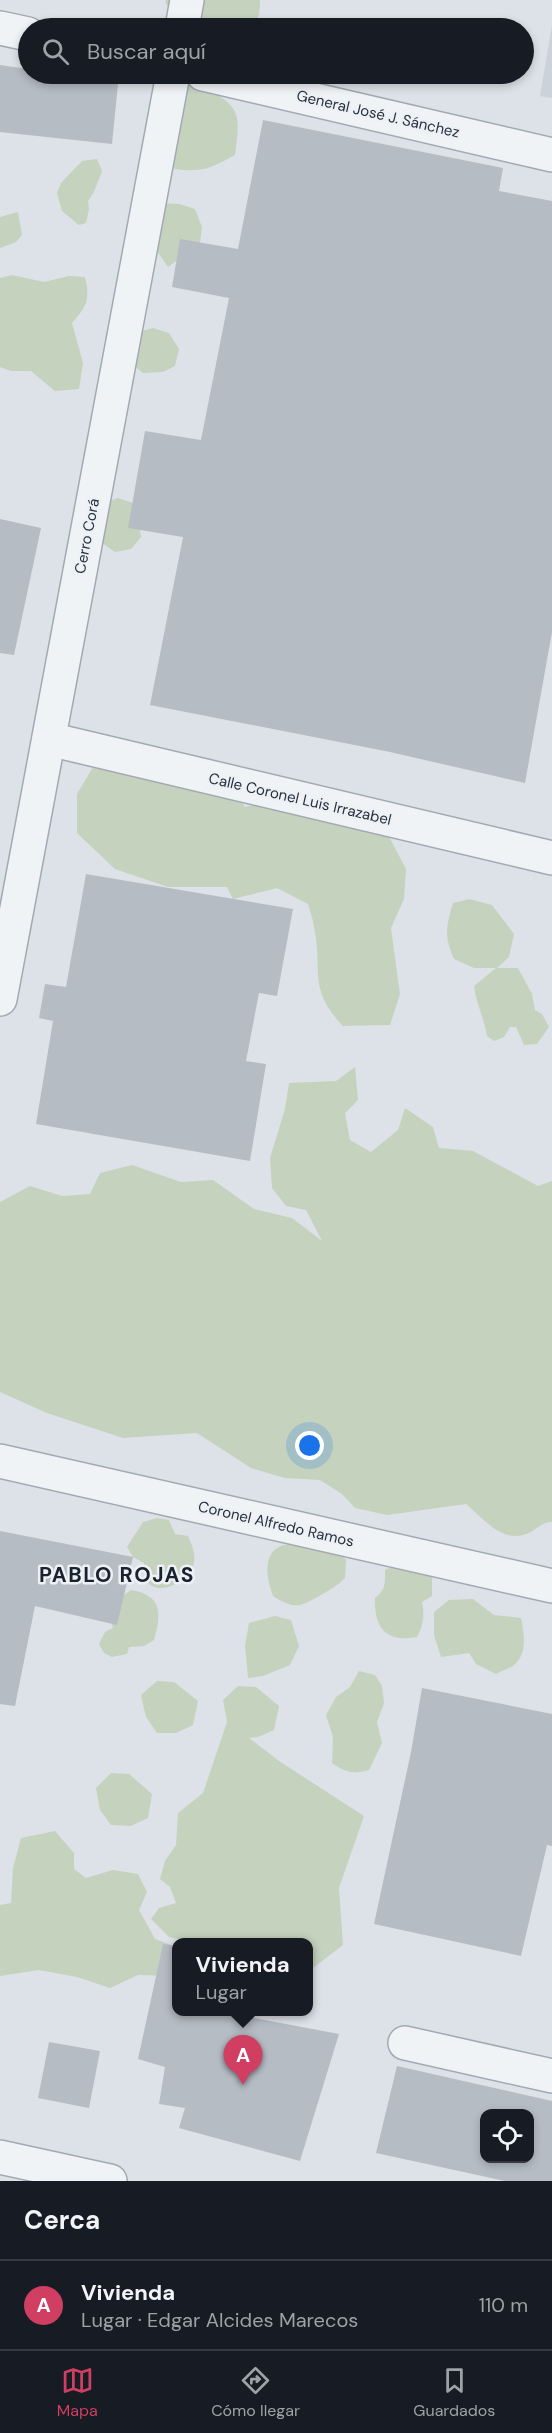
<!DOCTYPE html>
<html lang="es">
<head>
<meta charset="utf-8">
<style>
	:root { --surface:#171b24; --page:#20242c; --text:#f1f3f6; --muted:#9ea1a6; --line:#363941; --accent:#d03f62 }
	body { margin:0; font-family:"DM Sans",sans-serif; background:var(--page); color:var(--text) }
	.controls { position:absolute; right:18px; bottom:18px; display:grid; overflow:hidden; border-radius:12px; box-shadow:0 3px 9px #0003 }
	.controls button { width:54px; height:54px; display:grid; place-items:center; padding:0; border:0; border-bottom:2px solid var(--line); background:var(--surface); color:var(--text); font:30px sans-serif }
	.you { position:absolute; left:310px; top:1446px; width:21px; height:21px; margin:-15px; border:4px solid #fff; border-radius:50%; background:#1a73e8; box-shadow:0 0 0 9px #1a73e833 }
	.badge { display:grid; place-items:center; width:39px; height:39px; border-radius:50%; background:var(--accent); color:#fff; font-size:20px; font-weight:700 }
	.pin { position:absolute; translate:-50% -50px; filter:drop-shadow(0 2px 3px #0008) }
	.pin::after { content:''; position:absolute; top:32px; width:21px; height:18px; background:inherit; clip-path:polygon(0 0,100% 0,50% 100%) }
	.popup { position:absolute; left:172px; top:1938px; width:141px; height:78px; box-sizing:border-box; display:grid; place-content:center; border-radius:12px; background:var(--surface); filter:drop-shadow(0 2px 4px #0005); font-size:20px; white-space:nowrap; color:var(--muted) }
	.popup b { font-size:22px; color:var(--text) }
	.popup::after { content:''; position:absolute; left:50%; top:100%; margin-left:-12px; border:12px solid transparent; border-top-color:var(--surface) }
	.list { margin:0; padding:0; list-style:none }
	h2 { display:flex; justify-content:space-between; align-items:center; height:78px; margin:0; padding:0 24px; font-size:26px }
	h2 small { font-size:20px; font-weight:400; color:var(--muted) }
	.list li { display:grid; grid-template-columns:39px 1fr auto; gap:18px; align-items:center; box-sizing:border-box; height:90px; padding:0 24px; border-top:2px solid var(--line) }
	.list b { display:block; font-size:22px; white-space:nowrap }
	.list p { margin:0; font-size:20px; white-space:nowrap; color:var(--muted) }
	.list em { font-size:20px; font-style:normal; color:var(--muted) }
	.icon { flex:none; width:33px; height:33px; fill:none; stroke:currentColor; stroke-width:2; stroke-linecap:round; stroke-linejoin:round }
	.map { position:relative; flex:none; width:552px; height:2181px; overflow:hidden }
	.search { position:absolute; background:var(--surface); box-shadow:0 3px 9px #0003; left:18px; right:18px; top:18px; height:66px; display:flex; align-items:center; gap:15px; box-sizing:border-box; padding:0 21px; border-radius:33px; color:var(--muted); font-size:22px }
	.sheet { height:168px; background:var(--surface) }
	nav { display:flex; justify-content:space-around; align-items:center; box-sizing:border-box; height:84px; border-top:2px solid var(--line); background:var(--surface); font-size:16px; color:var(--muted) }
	nav a { display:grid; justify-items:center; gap:3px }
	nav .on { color:var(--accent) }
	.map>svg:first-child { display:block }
	.built { fill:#cbd2da }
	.green { fill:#c5d2be }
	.building { fill:#b5bcc4; fill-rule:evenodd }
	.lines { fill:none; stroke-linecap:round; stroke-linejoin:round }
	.minor-casing { stroke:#a3a9b2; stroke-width:36 }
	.minor { stroke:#f0f3f6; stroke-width:33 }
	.labels { text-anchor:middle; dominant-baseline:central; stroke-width:5; stroke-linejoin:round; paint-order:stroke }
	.street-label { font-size:15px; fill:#27313e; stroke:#edf1f5 }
	.district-label { font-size:21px; font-weight:bold; letter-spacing:1.5px; fill:#19222f; stroke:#edf1f5 }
</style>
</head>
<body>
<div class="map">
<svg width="552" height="2181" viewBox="0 0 552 2181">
	<rect width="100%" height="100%" fill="#dde2e8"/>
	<path class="built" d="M552,25v73l-12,-2z"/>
	<g class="green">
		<path d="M166,0h94c0,11 -1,21 -9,28h-61l-25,-25z"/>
		<path d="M198,84c40,22 44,24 37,71 -24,13 -33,18 -60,14l-24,-28 31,-55z"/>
		<path d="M97,159l5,12 -8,21 -6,9 1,8 -3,14 -7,2 -17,-14 -5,-18 4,-10 21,-22z"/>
		<path d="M159,203l20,1 16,5 7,18 -2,16 -32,24 -13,-19z"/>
		<path d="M18,212l4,23 -6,7 -16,6v-31z"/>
		<path d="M12,275l32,7 25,-6 16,1c5,22 3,28 -13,46l11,40 -4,26 -24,2 -24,-20h-20l-11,-4v-89z"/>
		<path d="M153,328l16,5 10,16 -4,17 -12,6 -20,1 -14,-12 8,-29z"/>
		<path d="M118,498l15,5 4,9 4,25 -10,12 -16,3 -13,-9 4,-41z"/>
		<path d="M96,762l137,28 12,17 46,-10 95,34 20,38 -2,30 -13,29 9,66 -10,31 -47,1c-36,-37 -20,-57 -29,-99 -1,-8 -4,-16 -6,-23l-31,-16 -44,11 -6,-12h-59l-53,-18 -38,-36v-39z"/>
		<path d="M469,899l23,6 22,29 -5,23 -12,11h21l14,26 3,16 7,4 7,13 -12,17 -13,1 -8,-18h-6l-6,10 -10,4 -7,-5c-3,-18 -11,-33 -13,-50l22,-18h-22l-20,-9c-10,-23 -8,-32 -1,-56z"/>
		<path d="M355,1067l3,33 -13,13 5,27 21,12 27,-22 7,-22 28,19 6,21 34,3 65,35 14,-5v341c-9,0 -13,5 -21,10 -27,14 -46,-12 -65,-28l-79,11 -32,-7 -13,-14 -22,-14 -35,-2 -34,-10 -54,-35 -74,5 -76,-25 -47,-21v-190l30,-16 32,10 28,-2 10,-21 32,-8 49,17 32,-2 41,29 38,9 30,23 -16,-31 -20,-4 -14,-18 -2,-30 15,-49 4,-26 47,-2z"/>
		<path d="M157,1518l12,2 6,14 13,2c8,18 9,24 0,42 -17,8 -28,17 -44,2v-17l-11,-6 -6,-10 16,-25z"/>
		<path d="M298,1542l33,1 15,17 -1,18c-8,8 -14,11 -24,17 -21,12 -26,15 -48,1 -5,-15 -12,-39 6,-49 5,-3 13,-3 19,-5z"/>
		<path d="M403,1561l14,2 15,14v19l-10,6c3,13 1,24 -5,35 -31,6 -43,-9 -42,-39 11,-8 10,-15 10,-28z"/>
		<path d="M131,1590c31,5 31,23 23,50l-10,6 -15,1 -2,7 -15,3 -8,-4 -5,-9 6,-12 8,-4 -4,-12 2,-12z"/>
		<path d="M473,1599l21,16 27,3c3,15 7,36 -7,47 -5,4 -13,6 -18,9l-20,-10 -7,-11 -28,4 -7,-22v-23l15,-12z"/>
		<path d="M275,1616l16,4 8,26 -9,19 -27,11 -15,2 -3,-32 4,-23z"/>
		<path d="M359,1671l16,4 7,11 2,17 -7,19 5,21 -13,27c-16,5 -24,2 -37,-7l1,-26 -7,-22 10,-18 14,-10z"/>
		<path d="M157,1681l17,1 24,19 -5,24 -17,8h-19l-11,-16 -5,-22z"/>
		<path d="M238,1686l18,1 23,19 -5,24 -16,7 -9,1 30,23 85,55 -25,72 4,57 -34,26v-29h-117l-23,-5 -18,-18 8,-11 17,-5 -6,-16 -10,-8 5,-18 11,-16 2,-32 25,-20 24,-71 -4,-22z"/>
		<path d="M111,1773l18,1 23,20 -4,24 -17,8 -20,-1 -11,-15 -4,-22z"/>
		<path d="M55,1831l19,22v16l12,9 27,-8 25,4 9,18 -8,18 16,29 22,8 -1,29 -38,-1 -28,13 -33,-11 -38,-7 -39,6v-71l11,-2 2,-35 8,-30z"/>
	</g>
	<g class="building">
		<path d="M0,65l28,4v5h91l-7,70 -112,-12z"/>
		<path d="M263,120l240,48 -4,23 53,10v431l-27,151 -135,-31 -240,-47 33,-168 -55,-9 17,-97 56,9 28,-142 -57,-11 8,-48 58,10z"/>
		<path d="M0,519l41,9 -27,127 -14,-2z"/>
		<path d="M86,874l207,35 -16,87 -18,-3 -13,68 20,3 -16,97 -214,-37 17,-103 -14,-3 6,-34 21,3z"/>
		<path d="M0,1531l133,26 -16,68 -82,-19 -20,100 -15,-2z"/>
		<path d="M422,1688l130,26v132l-5,-1 -26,111 -147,-32 37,-172z"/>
		<path d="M163,1944l14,2v66h46l116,22 -39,127 -121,-33 6,-20 -26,-4 6,-37 -27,-8z"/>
		<path d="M49,2042l51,9 -11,57 -51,-10z"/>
		<path d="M397,2066l155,35v80h-47l-129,-28zM484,2114h46v44h-46z"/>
	</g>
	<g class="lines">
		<defs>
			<g id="minor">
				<path d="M0,28l28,6"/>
				<path d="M182,28l5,-28"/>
				<path d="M203,74l349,81"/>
				<path d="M49,739l503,119"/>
				<path d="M0,999l173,-925"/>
				<path d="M0,1461l552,125"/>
				<path d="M405,2043l147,33"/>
				<path d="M0,2157l110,24"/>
			</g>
		</defs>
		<use href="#minor" class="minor-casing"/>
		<use href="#minor" class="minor"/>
	</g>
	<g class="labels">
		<g class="street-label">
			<text transform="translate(378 114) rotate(13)">General José J. Sánchez</text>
			<text transform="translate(87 536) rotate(-79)">Cerro Corá</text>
			<text transform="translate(300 799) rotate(13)">Calle Coronel Luis Irrazabel</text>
			<text transform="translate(276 1524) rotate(13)">Coronel Alfredo Ramos</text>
		</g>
		<g class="district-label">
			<text x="117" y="1575">PABLO ROJAS</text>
		</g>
	</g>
</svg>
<div class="controls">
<button><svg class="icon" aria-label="locate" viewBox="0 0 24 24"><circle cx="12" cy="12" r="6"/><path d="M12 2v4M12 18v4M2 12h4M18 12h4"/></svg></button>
</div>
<div class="you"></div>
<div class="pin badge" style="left:243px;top:2085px">A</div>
<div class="popup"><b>Vivienda</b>Lugar</div>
<div class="search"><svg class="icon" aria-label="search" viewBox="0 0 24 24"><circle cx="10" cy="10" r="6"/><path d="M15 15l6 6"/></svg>Buscar aquí</div>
</div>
<section class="sheet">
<h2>Cerca<small></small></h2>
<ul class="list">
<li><span class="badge">A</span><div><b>Vivienda</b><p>Lugar · Edgar Alcides Marecos</p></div><em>110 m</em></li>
</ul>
</section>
<nav>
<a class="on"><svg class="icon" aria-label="map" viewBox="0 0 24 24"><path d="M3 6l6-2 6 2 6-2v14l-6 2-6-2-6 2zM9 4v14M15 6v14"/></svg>Mapa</a>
<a><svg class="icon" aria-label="directions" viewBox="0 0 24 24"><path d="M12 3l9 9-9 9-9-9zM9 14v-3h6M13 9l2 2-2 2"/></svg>Cómo llegar</a>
<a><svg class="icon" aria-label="saved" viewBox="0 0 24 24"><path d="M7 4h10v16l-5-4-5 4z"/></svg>Guardados</a>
</nav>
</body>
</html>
